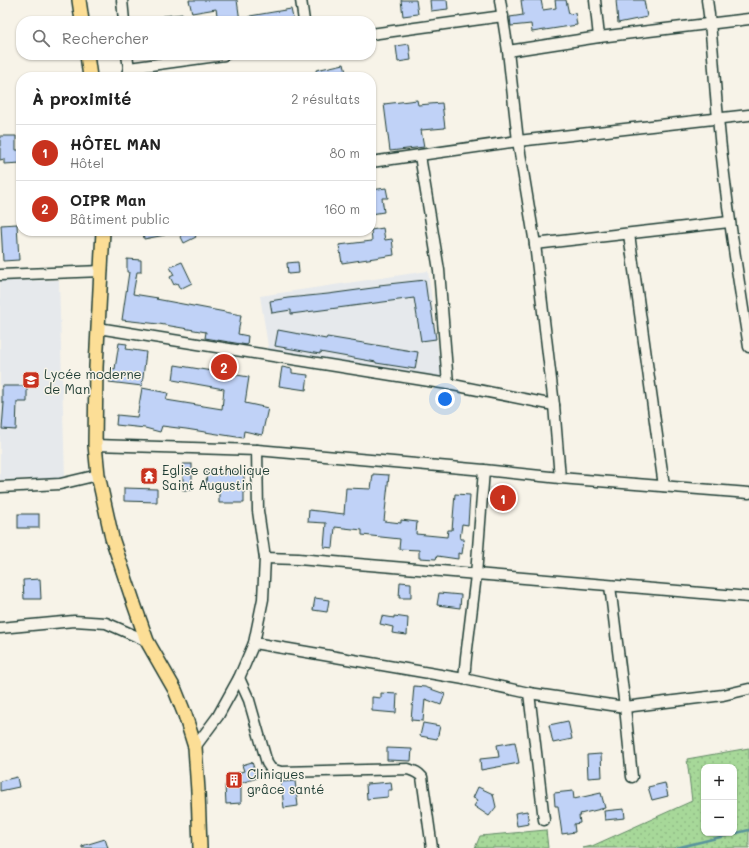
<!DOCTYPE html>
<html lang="fr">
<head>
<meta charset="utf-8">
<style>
	:root { --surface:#fff; --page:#f6f6f6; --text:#222; --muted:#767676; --line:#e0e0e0; --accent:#c8321e }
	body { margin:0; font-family:Mali,sans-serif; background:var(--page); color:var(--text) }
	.controls { position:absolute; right:12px; bottom:12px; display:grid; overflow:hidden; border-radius:8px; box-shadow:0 1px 3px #0004 }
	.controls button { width:36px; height:36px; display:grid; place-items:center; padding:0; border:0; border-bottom:1px solid var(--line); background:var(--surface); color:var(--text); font:20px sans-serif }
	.you { position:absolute; left:445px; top:399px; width:14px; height:14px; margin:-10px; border:3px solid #fff; border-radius:50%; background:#1a73e8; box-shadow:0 0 0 6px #1a73e833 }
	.badge { display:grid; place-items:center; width:26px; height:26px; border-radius:50%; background:var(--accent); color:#fff; font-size:13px; font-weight:700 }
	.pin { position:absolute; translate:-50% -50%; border:2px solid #fff; box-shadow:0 1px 4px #0006 }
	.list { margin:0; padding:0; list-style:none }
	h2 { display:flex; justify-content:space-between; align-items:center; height:52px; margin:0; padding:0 16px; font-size:17px }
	h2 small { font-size:13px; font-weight:400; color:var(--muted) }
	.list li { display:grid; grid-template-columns:26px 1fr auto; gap:12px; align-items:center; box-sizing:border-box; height:56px; padding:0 16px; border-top:1px solid var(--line) }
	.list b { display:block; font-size:15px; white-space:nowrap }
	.list p { margin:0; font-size:13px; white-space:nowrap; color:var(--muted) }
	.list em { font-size:13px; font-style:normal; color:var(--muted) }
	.icon { flex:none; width:22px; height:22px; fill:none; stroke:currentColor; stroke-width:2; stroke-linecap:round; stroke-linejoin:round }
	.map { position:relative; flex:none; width:749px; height:848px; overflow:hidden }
	.search { position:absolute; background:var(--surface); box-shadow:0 1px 3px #0004; left:16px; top:16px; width:360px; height:44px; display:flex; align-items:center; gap:10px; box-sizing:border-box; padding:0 14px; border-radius:16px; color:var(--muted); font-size:15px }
	.panel { position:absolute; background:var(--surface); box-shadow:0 1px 3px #0004; left:16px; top:72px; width:360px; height:164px; border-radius:16px }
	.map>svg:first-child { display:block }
	.built { fill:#e6e9ec }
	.grass { fill:url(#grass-dots); stroke:#638a66; fill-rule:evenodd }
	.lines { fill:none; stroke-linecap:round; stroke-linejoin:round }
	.stream { stroke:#5a949c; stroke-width:2.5 }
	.building { fill:#c0d2f7; stroke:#1f3d34 }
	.minor-casing { stroke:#1f3d34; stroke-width:13 }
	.major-casing { stroke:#1f3d34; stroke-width:16 }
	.minor { stroke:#f7f3e8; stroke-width:10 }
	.major { stroke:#fcde96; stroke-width:13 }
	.labels { text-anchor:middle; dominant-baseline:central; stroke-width:3; stroke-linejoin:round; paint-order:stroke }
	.poi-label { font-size:13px; fill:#1f3d34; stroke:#f7f3e8; text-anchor:start }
</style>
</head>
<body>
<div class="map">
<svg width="749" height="848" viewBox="0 0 749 848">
	<defs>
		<pattern id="grass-dots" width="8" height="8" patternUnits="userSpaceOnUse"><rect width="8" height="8" fill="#a7d899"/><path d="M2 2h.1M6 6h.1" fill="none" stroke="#8fba84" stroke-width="1.8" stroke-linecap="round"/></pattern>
	</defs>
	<rect width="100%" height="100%" fill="#f7f3e8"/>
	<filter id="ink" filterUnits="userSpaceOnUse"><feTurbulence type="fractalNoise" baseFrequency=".025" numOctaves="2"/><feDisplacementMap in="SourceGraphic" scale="8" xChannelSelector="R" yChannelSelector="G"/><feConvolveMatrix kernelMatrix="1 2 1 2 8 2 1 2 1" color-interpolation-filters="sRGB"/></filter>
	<g filter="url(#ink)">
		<g class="built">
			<path d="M428,271l14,110 -173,-29 -9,-56z"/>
			<path d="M59,280l6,198 -65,2v-199z"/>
		</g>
		<g class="grass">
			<path d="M749,748v100h-166l9,-2 100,-45 -5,-42zM704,767h30v66h-30z"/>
			<path d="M546,830l2,18h-73l5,-12z"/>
		</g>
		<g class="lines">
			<path class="stream" d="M676,848l73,-18"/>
		</g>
		<g class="building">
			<path d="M189,0h48l3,21h-22l-2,-12 -24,4z"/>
			<path d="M401,0h15l2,14 -15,2z"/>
			<path d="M430,0h17l1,9 -17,2z"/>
			<path d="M521,0h20l2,10 13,-2 -1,-8h11l3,14 6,-1 2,12 -45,7 -1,-8 -20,2 -1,-9 13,-2z"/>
			<path d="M616,0h28l3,17 -29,6z"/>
			<path d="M291,9l2,9 -19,3h-24v-5z"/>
			<path d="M183,14l1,7h-21v-5z"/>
			<path d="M409,44l2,16 -13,2 -2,-16z"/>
			<path d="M344,64l3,13h-30l-1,-7z"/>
			<path d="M417,100l1,5 24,-2 3,25 -24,2 3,17 -34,4 -6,-47z"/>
			<path d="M0,136h16v14h5v13l-17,1v-5l-4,1z"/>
			<path d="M386,188l2,10h-6l2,14 -13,2v-24z"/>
			<path d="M17,224l2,36 -16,1 -2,-36z"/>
			<path d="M383,228l2,12 7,-1 2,16 -52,8 -3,-18 33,-4 -1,-11z"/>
			<path d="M143,231h22v4l-21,4z"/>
			<path d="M178,231h15l3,6 -12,6z"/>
			<path d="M127,259l14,1v12h-4l-4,22 25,4 -2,1 85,16 -3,19 10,2 -1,9 -42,-7 1,-6 -47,-8 -37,-4 7,-48h-2z"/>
			<path d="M182,262l10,21 -12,6 -3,-6 -3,2 -4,-8 4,-2 -4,-8z"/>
			<path d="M298,262l1,11 -11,1 -1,-11z"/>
			<path d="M425,280l3,22 2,-1 6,38 -15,2 -7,-43 -123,16v-4l-19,3 -2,-12 18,-3 40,-4 52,-7 -1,-2z"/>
			<path d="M278,330l48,9 1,-2 91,15 -3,17 -39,-6v-1l-56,-10v2l-45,-8z"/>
			<path d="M119,343l8,1 -1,5 20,3 -4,34 -33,-4 2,-14 4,1z"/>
			<path d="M175,365l74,12 -4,26 23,5 -6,27 -18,-4 -1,7 -57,-9 -24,-3 -2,6 -15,-4 -29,-3 1,-10 20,2 5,-29 26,5 -2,7 56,9 2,-20 -51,-9z"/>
			<path d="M282,367l10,2v4l16,2 -2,15 -27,-4z"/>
			<path d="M2,386h25v16h-10l-1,28 -14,-1 2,-26h-2z"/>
			<rect x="183" y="464" width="9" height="26"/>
			<path d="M207,470l37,2v31h-25v-18l-13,-1z"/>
			<path d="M373,474l16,1 -5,46 17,2v-3l16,2 -1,12 31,3 1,-7h4l3,-36 15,1 -2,30 -6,-1 -2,15h4l-2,15 -4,-1v6l-21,-3 -1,3 -17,-1v-8l-20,-1 1,-10 -38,-4v-5l-27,-3 -2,21 -9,-1 2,-24 -18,-1 1,-12 35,4 2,-26 25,1z"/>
			<path d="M124,488l33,1v13l-33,-1z"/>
			<rect x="18" y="514" width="21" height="14"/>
			<path d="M40,579l1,20h-17l-1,-19z"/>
			<path d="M400,582l11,1v15h-12z"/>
			<path d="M439,593l22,2 -1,13 -23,-3z"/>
			<path d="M315,598l14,2 -2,12 -14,-2z"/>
			<path d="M382,616l12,2v-2l14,2 -1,17 -15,-2 1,-6 -13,-3z"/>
			<path d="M414,686l11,1 20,7 -4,11 -16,-6 -2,22 -12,-1z"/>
			<path d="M381,693l16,1 -1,19 -24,-2v-14l9,1z"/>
			<path d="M568,721l4,18 -19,4 -4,-18z"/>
			<path d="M423,723l17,3 -3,13 -17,-3z"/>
			<path d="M515,742l4,21 -38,7 -1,-11 19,-2 -2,-12z"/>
			<path d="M387,748l25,1 -1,12 -24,-1z"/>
			<path d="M601,754l1,23 -14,1 -1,-23z"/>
			<path d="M252,762l5,16 -16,5v20l-15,1 -1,-19h3l-2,-9 18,-5 -2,-6z"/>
			<path d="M17,777l2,10 -19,4v-10z"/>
			<path d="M295,781l3,25 -14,2 -3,-26z"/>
			<path d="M391,782l1,8h-4v7l-21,2 -1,-15z"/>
			<path d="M665,783l3,13 -16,4 -4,-13z"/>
			<path d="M478,787l15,7 3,13 -7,9 -15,-10 4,-6 -5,-2z"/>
			<path d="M573,791l1,8 27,-6 4,15 -25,6 1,2h-2l1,7 -6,1 1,8 -13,2 -4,-28h-3l-1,-13z"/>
			<path d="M624,809l1,9 -20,2 -1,-9z"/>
			<path d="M527,811l2,13 -12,2 -2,-13z"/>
			<path d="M105,839l3,9h-26v-2z"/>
		</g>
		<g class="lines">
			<defs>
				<g id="minor">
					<path d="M122,0l2,21"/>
					<path d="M301,0l3,21"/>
					<path d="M500,0l8,51 10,90 17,103 19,161 6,73"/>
					<path d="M595,0l4,37"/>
					<path d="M707,0c6,39 7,79 11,118 7,77 19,153 31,229"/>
					<path d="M371,34l132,-18"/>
					<path d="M508,51l91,-14 150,-18"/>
					<path d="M127,55l2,13"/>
					<path d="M126,77l3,-9 95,-13"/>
					<path d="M420,156l19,114 9,114"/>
					<path d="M371,162l147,-21 231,-26"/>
					<path d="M629,234l35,252"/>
					<path d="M535,244l194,-22"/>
					<path d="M0,275l102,-4"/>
					<path d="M98,328l350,56 106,21"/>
					<path d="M95,445l162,5 227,20 76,8 189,15"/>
					<path d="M0,487l60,-3 38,-9"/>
					<path d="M265,558l33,1 451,38"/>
					<path d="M610,586l15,121 7,70"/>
					<path d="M0,628l74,-7 32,2 41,18"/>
					<path d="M254,643l210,36 65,14 96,14 98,-12 26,-6"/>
					<path d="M239,678l10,22 18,63 4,6 10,3 127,-3c6,2 10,3 14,8l10,71"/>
					<path d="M464,679l2,-22 10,-82 8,-105"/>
					<path d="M529,693l15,127"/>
					<path d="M195,747l23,-31 21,-38 15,-35 9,-44 2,-41 -7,-47 -1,-61"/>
				</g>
				<g id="major">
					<path d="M79,0l3,21"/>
					<path d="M87,55l3,22"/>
					<path d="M103,231l-7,136 -1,78 3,30 14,63 22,66 13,37 28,49 10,25 10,32 3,44 2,57"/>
				</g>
			</defs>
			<use href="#minor" class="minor-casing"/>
			<use href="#major" class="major-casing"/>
			<use href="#minor" class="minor"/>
			<use href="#major" class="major"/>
		</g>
	</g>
	<defs>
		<symbol id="school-square" viewBox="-11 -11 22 22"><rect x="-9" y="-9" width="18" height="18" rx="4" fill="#c8321e" stroke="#f7f3e8"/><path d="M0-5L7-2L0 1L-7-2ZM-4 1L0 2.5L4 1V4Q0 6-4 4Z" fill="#fff"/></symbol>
		<symbol id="temple-square" viewBox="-11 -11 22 22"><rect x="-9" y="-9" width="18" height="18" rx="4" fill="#c8321e" stroke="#f7f3e8"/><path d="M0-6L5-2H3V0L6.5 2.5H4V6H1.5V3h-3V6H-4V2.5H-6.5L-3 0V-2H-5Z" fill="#fff"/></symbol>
		<symbol id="building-square" viewBox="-11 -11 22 22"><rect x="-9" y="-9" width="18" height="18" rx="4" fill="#c8321e" stroke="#f7f3e8"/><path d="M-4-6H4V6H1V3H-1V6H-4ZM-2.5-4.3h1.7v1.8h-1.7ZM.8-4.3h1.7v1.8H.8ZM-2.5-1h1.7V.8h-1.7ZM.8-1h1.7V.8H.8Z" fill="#fff"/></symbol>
	</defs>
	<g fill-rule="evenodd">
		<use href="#school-square" x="21" y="370" width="20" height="20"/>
		<use href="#temple-square" x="139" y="466" width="20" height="20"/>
		<use href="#building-square" x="224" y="770" width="20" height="20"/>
	</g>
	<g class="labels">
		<g class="poi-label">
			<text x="44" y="373">Lycée moderne<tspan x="44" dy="15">de Man</tspan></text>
			<text x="162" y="469">Eglise catholique<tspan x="162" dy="15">Saint Augustin</tspan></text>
			<text x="247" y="773">Cliniques<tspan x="247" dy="15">grâce santé</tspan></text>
		</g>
	</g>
</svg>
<div class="controls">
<button>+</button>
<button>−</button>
</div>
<div class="you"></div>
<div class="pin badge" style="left:503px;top:498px">1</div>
<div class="pin badge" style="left:224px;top:367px">2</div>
<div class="search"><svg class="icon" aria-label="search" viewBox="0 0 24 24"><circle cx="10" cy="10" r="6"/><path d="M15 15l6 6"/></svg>Rechercher</div>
<section class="panel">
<h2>À proximité<small>2 résultats</small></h2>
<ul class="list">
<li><span class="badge">1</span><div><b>HÔTEL MAN</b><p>Hôtel</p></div><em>80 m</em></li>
<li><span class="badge">2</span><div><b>OIPR Man</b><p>Bâtiment public</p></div><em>160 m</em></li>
</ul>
</section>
</div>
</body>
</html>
